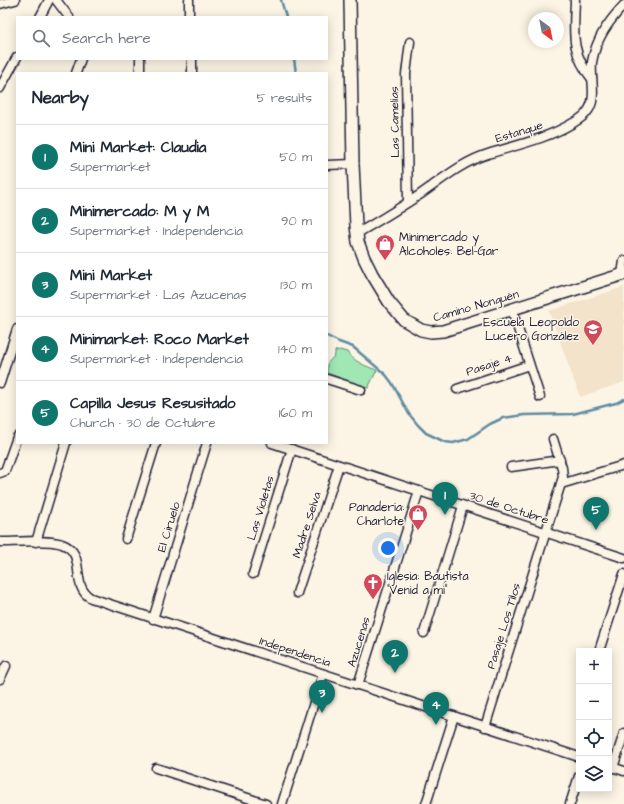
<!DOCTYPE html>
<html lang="en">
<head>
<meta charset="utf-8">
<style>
	:root { --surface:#fff; --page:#f6f6f7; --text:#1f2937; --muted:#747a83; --line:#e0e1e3; --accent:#0f766e }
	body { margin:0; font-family:"Architects Daughter",sans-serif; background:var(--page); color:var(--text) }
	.controls { position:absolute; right:12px; bottom:12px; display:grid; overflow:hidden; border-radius:0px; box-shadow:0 2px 10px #0003 }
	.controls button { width:36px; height:36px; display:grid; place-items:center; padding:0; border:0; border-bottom:1px solid var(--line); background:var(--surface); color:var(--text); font:20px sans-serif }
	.compass { position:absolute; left:528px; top:12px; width:36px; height:36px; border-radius:50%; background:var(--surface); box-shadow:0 2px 10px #0003; rotate:148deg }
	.you { position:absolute; left:388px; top:548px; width:14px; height:14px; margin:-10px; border:3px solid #fff; border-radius:50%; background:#1a73e8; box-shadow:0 0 0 6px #1a73e833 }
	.badge { display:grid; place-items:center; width:26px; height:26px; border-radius:50%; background:var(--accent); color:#fff; font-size:13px; font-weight:700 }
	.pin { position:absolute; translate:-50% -33px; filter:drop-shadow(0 1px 2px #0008) }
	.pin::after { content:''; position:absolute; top:21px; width:14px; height:12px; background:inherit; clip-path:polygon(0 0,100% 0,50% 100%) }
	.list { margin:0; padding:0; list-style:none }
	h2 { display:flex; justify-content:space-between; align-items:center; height:52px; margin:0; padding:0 16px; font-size:17px }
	h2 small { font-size:13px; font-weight:400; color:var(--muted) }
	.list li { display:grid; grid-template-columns:26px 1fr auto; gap:12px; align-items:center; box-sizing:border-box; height:64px; padding:0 16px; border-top:1px solid var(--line) }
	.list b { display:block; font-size:15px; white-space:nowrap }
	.list p { margin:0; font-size:13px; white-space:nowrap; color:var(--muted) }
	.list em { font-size:13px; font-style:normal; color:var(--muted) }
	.icon { flex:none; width:22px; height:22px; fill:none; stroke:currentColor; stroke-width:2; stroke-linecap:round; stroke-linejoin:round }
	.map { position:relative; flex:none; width:624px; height:804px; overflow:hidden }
	.search { position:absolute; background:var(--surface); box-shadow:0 2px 10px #0003; left:16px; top:16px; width:312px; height:44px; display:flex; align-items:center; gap:10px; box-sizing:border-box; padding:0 14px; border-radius:0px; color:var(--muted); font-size:15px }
	.panel { position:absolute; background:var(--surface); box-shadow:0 2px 10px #0003; left:16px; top:72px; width:312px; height:372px; border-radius:0px }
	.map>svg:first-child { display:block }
	.built { fill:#f2e3ca }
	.green { fill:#a0e7b4; stroke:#618478 }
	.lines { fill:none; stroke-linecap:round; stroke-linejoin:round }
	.stream { stroke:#5e8ba2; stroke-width:2.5 }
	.minor-casing { stroke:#22223b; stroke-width:11 }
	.secondary-casing { stroke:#22223b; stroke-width:14 }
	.minor { stroke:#fcf5e5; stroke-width:8 }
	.secondary { stroke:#fcf5e5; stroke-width:11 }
	.labels { text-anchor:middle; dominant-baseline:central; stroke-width:3; stroke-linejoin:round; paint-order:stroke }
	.street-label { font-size:12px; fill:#22223b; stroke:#fcf5e5 }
	.poi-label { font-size:12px; fill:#22223b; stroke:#fcf5e5; text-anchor:start }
</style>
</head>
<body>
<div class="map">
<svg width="624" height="804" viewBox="0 0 624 804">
	<rect width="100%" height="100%" fill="#fcf5e5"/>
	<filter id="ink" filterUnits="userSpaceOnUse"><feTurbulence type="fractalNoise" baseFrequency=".025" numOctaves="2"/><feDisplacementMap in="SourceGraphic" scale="8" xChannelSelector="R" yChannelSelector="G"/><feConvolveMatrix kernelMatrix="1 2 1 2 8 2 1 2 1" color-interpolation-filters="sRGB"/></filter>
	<g filter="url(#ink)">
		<path class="built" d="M624,287v95l-44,15 -31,-86z"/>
		<path class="green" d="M340,350l7,2c6,9 20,15 30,18l-9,18 -41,-15v-9l8,-9v-4z"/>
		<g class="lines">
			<g class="stream">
				<path d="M281,0l5,17"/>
				<path d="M294,59l2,14"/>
				<path d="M327,336l12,6 14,5 33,28 6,8 17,31 9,11 8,8 19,9 8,1 15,-4 22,-15 13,-6 21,-3 49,-1 43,-11 8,-4"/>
			</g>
			<defs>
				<g id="minor">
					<path d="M56,0l13,17"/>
					<path d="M189,0v17"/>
					<path d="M575,0c-1,33 -5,52 17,79"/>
					<path d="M0,4l15,-4"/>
					<path d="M40,17l9,-17"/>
					<path d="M140,59v14"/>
					<path d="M192,59v14"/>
					<path d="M76,73l5,-14"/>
					<path d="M0,88l17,-31"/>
					<path d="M327,165l26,-1"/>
					<path d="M408,202l-2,-128 4,-32"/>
					<path d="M356,234c21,-12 42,-25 62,-38 22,-15 44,-34 70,-42 29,-9 58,-15 85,-31 5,-3 11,-6 14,-11 11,-13 3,-34 5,-50 4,-23 16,-40 32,-57"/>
					<path d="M622,274l2,-13"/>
					<path d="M512,310l28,87"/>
					<path d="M327,379l34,11"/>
					<path d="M0,383l17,-54"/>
					<path d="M457,389l72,-24"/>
					<path d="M272,443l352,115"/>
					<path d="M511,467l49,-7"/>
					<path d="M0,473l5,-2 12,-34"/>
					<path d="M561,484l63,-19"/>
					<path d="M126,539l30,-96"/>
					<path d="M0,542c15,0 50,-3 62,2 26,9 7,42 29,54l488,159"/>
					<path d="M36,542l30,-99"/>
					<path d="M253,574l39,-125"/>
					<path d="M297,593l42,-128"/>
					<path d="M153,619l54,-176"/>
					<path d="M424,633l39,-127"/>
					<path d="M599,651l25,-77"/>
					<path d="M0,679l6,-13"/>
					<path d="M358,685l61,-194"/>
					<path d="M485,727l78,-250 -1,-9 -9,-29"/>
					<path d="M609,766l15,5"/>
					<path d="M156,768l110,36"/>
					<path d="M613,768l11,-35"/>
					<path d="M282,804l41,-130"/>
					<path d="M426,804l28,-88"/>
					<path d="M570,804l9,-28"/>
				</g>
				<path id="secondary" d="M350,0l3,164 3,62 2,16 6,16 8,16 17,28 15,18 17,10 10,2 12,-1 181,-57"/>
			</defs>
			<use href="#minor" class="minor-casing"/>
			<use href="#secondary" class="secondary-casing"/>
			<use href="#minor" class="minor"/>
			<use href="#secondary" class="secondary"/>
		</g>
	</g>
	<defs>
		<symbol id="shop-pin" viewBox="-11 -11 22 30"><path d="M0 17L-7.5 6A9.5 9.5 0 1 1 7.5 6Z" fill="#d1495b" stroke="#fcf5e5"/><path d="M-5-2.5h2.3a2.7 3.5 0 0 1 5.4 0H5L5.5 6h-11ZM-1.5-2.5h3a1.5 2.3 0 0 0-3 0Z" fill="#fff"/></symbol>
		<symbol id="school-pin" viewBox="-11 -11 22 30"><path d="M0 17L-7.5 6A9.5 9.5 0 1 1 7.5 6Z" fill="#d1495b" stroke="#fcf5e5"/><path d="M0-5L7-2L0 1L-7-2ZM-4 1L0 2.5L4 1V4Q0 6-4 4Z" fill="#fff"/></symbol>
		<symbol id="church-pin" viewBox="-11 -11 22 30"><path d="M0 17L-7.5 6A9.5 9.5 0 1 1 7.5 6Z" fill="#d1495b" stroke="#fcf5e5"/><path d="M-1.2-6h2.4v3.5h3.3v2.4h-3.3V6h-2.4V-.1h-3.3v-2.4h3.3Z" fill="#fff"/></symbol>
	</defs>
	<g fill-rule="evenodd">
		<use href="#shop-pin" x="374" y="233" width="22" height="30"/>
		<use href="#school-pin" x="582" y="318" width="22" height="30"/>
		<use href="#shop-pin" x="407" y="503" width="22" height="30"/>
		<use href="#church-pin" x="362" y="572" width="22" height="30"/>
	</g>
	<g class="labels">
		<g class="street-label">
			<text transform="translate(395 122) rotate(-91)">Las Camelias</text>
			<text transform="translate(519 132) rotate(-17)">Estanque</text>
			<text transform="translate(476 306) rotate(-16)">Camino Nonguén</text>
			<text transform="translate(489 365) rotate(-18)">Pasaje 4</text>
			<text transform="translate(261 508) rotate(-73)">Las Violetas</text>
			<text transform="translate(509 508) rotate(18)">30 de Octubre</text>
			<text transform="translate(307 525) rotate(-72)">Madre Selva</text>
			<text transform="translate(169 527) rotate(-73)">El Ciruelo</text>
			<text transform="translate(504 626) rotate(-73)">Pasaje Los Tilos</text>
			<text transform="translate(359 642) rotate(-73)">Azucenas</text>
			<text transform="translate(295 652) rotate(18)">Independencia</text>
		</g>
		<g class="poi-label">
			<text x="399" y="237">Minimercado y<tspan x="399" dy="14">Alcoholes: Bel-Gar</tspan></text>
			<text x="579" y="322" text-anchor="end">Escuela Leopoldo<tspan x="579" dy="14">Lucero González</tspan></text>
			<text x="404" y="507" text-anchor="end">Panadería:<tspan x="404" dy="14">Charlote</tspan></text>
			<text x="387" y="576">Iglesia: Bautista<tspan x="387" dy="14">"Venid a mi"</tspan></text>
		</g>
	</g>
</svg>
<div class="controls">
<button>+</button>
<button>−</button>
<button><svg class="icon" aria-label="locate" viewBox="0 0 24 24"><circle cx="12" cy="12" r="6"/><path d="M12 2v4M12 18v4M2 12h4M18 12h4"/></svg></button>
<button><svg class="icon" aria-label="layers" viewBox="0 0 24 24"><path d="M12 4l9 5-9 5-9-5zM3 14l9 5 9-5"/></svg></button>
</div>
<svg class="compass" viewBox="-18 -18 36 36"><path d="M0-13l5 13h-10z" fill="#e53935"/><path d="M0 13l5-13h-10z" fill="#747a83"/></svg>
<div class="you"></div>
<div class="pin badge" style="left:445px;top:515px">1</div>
<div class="pin badge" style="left:395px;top:673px">2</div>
<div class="pin badge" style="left:322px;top:713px">3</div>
<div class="pin badge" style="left:436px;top:725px">4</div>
<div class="pin badge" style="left:596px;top:530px">5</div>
<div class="search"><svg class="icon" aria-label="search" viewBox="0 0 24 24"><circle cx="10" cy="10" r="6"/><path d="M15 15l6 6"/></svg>Search here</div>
<section class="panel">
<h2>Nearby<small>5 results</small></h2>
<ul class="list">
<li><span class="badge">1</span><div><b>Mini Market: Claudia</b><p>Supermarket</p></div><em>50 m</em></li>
<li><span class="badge">2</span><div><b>Minimercado: M y M</b><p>Supermarket · Independencia</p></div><em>90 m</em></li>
<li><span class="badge">3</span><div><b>Mini Market</b><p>Supermarket · Las Azucenas</p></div><em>130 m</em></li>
<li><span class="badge">4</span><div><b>Minimarket: Roco Market</b><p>Supermarket · Independencia</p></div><em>140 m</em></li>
<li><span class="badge">5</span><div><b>Capilla Jesus Resusitado</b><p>Church · 30 de Octubre</p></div><em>160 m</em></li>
</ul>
</section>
</div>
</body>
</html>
